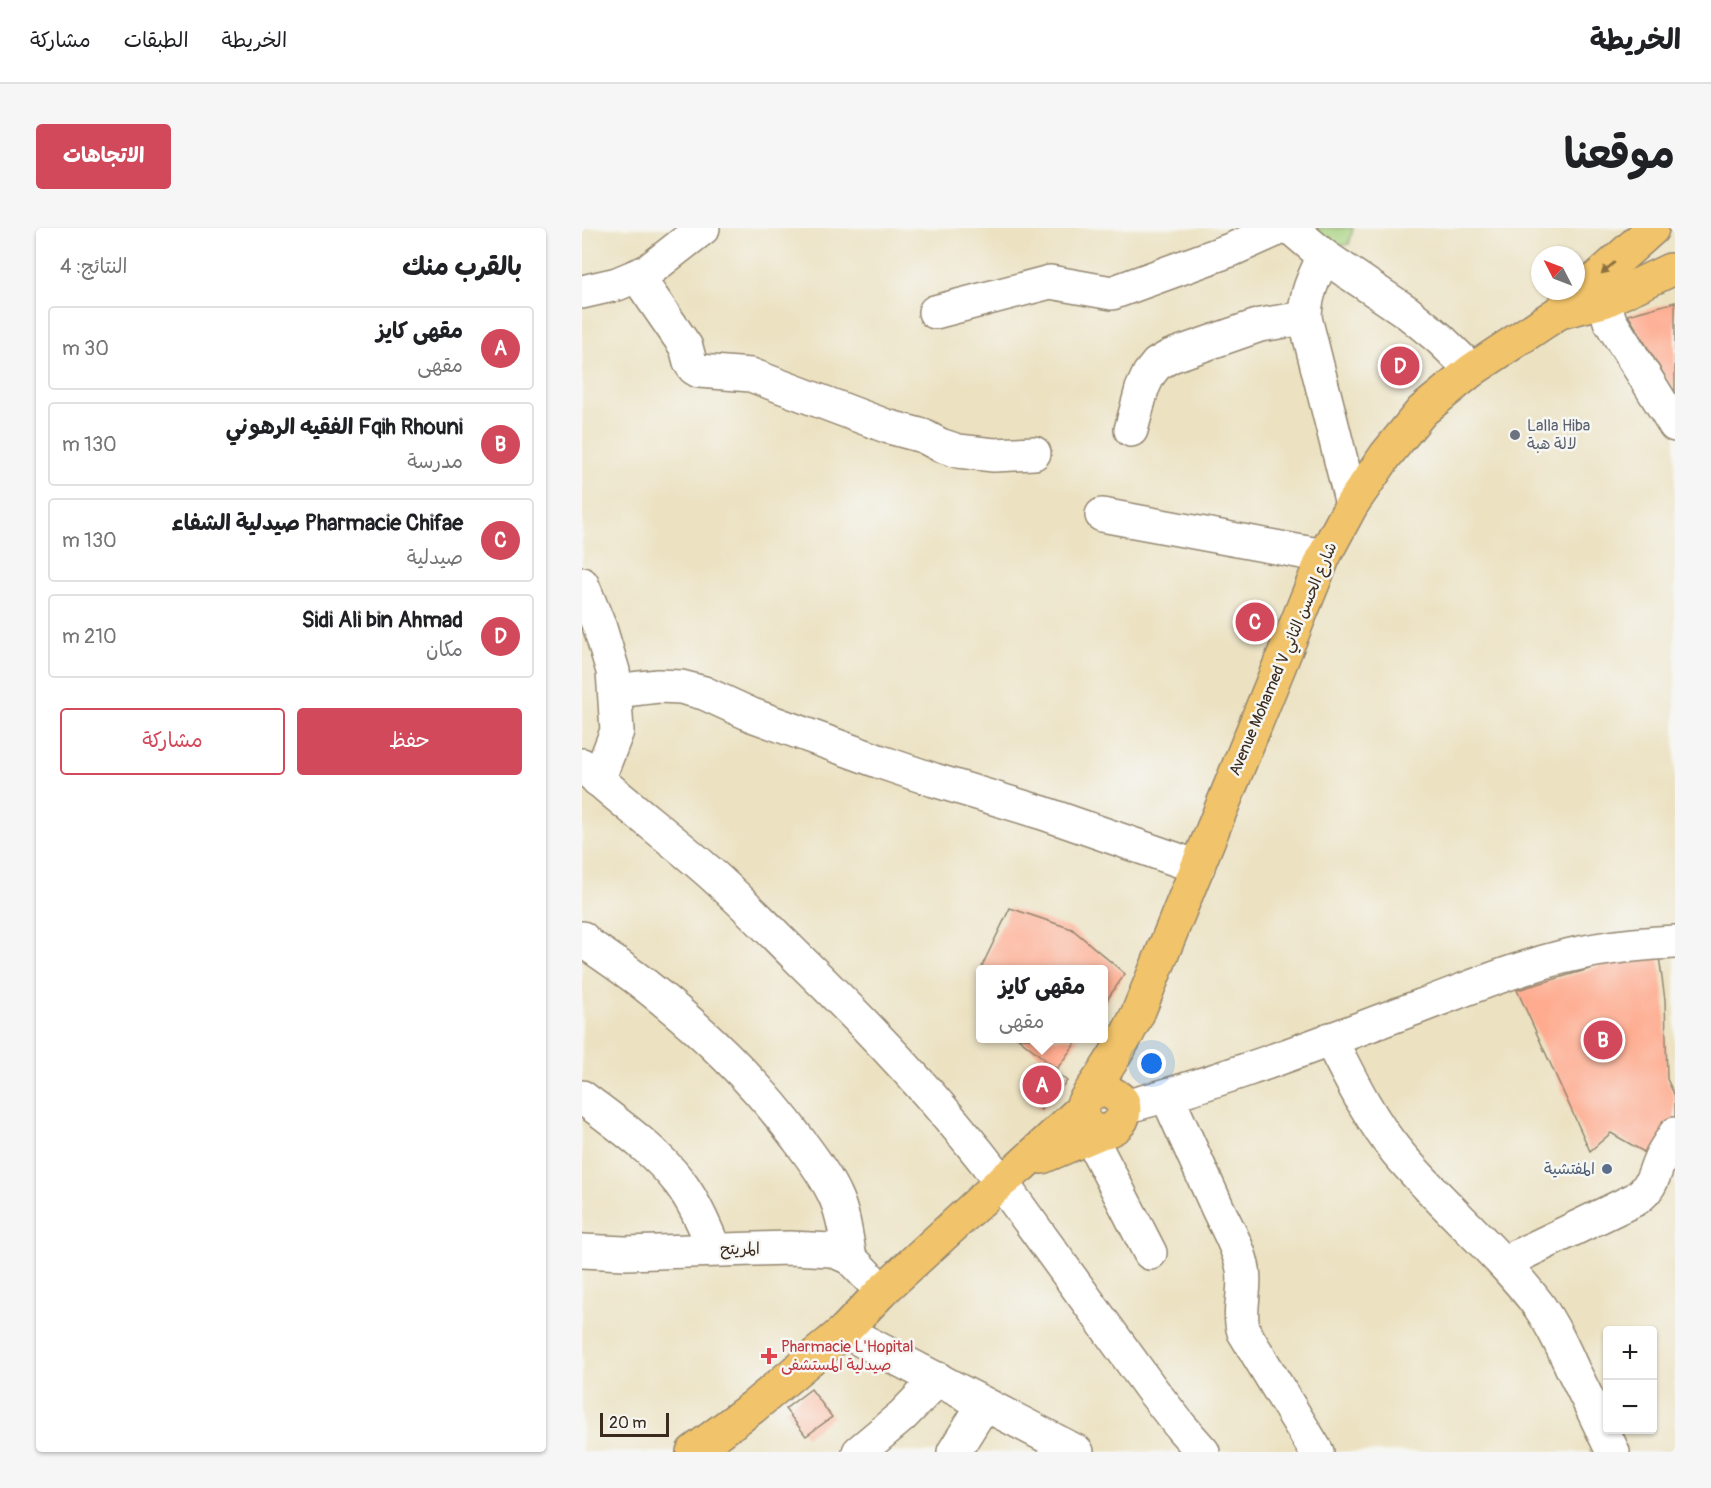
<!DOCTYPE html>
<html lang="ar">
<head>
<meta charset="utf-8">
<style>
	:root { --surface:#fff; --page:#f6f6f6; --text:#202124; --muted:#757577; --line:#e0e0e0; --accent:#d1495b }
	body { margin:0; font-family:Pangolin,"Playpen Sans Arabic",sans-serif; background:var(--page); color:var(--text); direction:rtl }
	.controls { position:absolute; right:18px; bottom:18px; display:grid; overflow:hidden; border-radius:6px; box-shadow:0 2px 4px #0004 }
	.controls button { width:54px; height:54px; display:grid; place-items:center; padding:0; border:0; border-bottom:2px solid var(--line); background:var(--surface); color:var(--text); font:30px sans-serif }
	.compass { position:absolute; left:949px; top:18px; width:54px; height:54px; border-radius:50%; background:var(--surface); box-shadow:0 2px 4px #0004; rotate:312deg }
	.scale { position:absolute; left:18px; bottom:15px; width:69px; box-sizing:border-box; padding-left:6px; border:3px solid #3b2a1e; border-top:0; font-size:16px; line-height:21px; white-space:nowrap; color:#3b2a1e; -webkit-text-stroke:4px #f6f6f2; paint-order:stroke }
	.you { position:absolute; left:570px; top:836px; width:21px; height:21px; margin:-15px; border:4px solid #fff; border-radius:50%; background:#1a73e8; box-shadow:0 0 0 9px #1a73e833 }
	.badge { display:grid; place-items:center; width:39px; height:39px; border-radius:50%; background:var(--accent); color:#fff; font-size:20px; font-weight:700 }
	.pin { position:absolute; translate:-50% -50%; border:3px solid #fff; box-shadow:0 2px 6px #0006 }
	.popup { position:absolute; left:394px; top:737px; width:132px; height:78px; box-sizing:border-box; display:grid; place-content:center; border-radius:6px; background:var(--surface); filter:drop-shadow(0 2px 4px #0005); font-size:20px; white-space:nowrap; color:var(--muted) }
	.popup b { font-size:22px; color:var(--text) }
	.popup::after { content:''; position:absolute; left:50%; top:100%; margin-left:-12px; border:12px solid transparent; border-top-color:var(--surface) }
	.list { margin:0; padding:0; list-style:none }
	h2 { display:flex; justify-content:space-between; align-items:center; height:78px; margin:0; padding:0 24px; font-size:26px }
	h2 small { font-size:20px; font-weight:400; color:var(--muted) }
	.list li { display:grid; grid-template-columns:39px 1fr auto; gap:18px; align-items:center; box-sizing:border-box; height:84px; margin:0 12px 12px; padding:0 12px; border:2px solid var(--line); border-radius:6px }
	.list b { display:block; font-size:22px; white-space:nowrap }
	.list p { margin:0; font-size:20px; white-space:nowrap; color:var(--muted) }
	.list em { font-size:20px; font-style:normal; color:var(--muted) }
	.actions { display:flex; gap:12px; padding:18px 24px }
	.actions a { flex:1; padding:14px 0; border:2px solid var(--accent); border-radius:6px; text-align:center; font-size:21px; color:var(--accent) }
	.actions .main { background:var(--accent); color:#fff }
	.map { position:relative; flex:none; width:1093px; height:1224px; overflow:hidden; direction:ltr; border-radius:6px }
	header { display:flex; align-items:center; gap:36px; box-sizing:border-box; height:84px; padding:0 30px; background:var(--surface); border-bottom:2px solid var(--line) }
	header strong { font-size:28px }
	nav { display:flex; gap:33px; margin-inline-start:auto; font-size:21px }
	.intro { display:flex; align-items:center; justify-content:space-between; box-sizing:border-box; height:144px; padding:0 36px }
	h1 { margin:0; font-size:42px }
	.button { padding:15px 27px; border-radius:6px; background:var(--accent); color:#fff; font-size:21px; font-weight:700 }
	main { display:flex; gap:36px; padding:0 36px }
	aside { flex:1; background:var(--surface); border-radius:6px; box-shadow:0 2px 4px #0004 }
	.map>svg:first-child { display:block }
	.green { fill:#a6d17e; stroke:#707e4e; stroke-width:1.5 }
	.building { fill:#feab8f }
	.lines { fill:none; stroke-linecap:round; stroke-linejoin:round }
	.minor-casing { stroke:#948670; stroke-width:36 }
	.major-casing { stroke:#948670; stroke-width:36 }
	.minor { stroke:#fff; stroke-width:33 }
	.major { stroke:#f1c36a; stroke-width:33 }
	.oneway { fill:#8d6f40 }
	.worship-dot { fill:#6b7280; stroke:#f6f6f2; stroke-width:2 }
	.service-dot { fill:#5c6f8a; stroke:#f6f6f2; stroke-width:2 }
	.health-dot { fill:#e0444e; stroke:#f6f6f2; stroke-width:2 }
	.labels { text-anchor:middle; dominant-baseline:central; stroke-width:5; stroke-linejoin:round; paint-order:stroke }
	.worship-label { font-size:16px; fill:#5b616d; stroke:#f6f6f2; text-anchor:start }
	.street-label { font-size:16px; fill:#3b2a1e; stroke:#f6f6f2 }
	.service-label { font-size:16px; fill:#4e5e75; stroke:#f6f6f2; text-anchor:end }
	.health-label { font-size:16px; fill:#be3a42; stroke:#f6f6f2; text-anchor:start }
</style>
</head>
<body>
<header>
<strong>الخريطة</strong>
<nav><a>الخريطة</a><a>الطبقات</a><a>مشاركة</a></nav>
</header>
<div class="intro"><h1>موقعنا</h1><a class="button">الاتجاهات</a></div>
<main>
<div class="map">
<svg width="1093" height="1224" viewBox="0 0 1093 1224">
	<rect width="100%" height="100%" fill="#f6f6f2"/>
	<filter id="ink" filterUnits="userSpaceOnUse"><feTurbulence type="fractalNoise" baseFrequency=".0167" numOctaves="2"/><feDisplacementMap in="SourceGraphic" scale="12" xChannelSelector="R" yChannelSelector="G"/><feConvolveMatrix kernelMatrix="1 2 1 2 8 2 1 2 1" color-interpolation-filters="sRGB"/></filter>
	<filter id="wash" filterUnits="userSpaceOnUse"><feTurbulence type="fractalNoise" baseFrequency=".008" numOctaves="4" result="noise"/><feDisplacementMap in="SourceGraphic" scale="24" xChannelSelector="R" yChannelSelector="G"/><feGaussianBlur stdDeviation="1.35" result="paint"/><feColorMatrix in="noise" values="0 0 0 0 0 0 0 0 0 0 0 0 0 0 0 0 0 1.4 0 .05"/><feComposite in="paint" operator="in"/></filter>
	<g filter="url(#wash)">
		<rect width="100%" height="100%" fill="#ece2c2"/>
		<path class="green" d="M695,0h76l-4,16 -42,7z"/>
		<g id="blocks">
			<g class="building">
				<path d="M1093,74v91l-47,-78z"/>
				<path d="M820,121l16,19 -21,16 -15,-20z"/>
				<path d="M428,680l62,21 53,45 -21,30v-34h-116l-6,-4z"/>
				<path d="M1076,721l7,51 2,79 8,17v27l-24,33 -40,-23 -21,18 -73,-161z"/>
				<path d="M436,810h61l-22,31z"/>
				<path d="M460,833l25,20 -26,29 -22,-23z"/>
				<path d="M229,1161l21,28 -26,19 -21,-27z"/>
			</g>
		</g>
	</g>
	<g filter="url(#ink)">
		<use href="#blocks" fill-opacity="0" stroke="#948670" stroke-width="1.5"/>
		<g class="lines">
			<defs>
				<g id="minor">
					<path d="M709,0l33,28 83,56 32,26 33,32"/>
					<path d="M742,28c-10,21 -19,39 -19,62l47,186"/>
					<path d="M55,48l49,71 4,15 4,6 5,3 52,4 135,51 37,10 17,9 18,6 36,4 40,-2"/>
					<path d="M0,64l35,-8 31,-13 55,-43"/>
					<path d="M1022,73l6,20 65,104"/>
					<path d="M353,84l115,-30 62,11 121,-44 47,-21"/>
					<path d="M549,202l11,-41 7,-15 8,-10 14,-8 89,-31 45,-7"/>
					<path d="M520,287l222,41"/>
					<path d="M0,356l18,44 13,43 4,60 -19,49"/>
					<path d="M33,463l43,-5 23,1 23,6 48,22 126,46 56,19 109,33 155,54"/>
					<path d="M0,537c38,35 80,66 119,100 33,28 64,60 95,91 73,71 144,145 205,226l151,208 29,37 22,25"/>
					<path d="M0,710l7,7c19,13 38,26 56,40 56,44 110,96 153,154 14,18 28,37 37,57 9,19 11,41 15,62"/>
					<path d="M748,811c20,39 39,79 67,113 45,54 100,98 142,154 14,20 24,42 34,64 14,27 27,55 40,82"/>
					<path d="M585,868c17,38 34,75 51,113 9,19 21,39 25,60 4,21 -6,42 1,63l73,120"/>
					<path d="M0,869c34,26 72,52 98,86 15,20 25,43 34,66"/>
					<path d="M542,879c101,-26 199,-65 297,-101 35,-13 71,-28 107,-39 47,-16 97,-23 147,-25"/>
					<path d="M508,908l60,117"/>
					<path d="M0,1023l43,2 165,-5 42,2 18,8 32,33"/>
					<path d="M921,1035l133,-64c18,-13 17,-26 26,-44 4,-7 9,-14 13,-21"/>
					<path d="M262,1103l233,121"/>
					<path d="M277,1224l43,-36 36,-37"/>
					<path d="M372,1224l30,-48"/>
				</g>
				<g id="major">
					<path d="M978,84l44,-11 66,-31"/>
					<path d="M507,866c19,-26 35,-52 49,-81l186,-457 28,-52 34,-49 36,-44 50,-41 86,-57 94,-84"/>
					<path d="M460,929l59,-25c12,-2 22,-8 23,-21 0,-4 0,-7 -2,-10 -4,-5 -12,-8 -17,-12 -21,2 -33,26 -14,39 3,2 6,3 10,4"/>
					<path d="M111,1224l60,-45 91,-76 38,-40 119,-109 20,-16 61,-57"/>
				</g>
			</defs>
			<use href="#minor" class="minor-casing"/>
			<use href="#major" class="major-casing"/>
			<use href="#minor" class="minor"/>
			<use href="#major" class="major"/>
		</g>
		<defs><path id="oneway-solid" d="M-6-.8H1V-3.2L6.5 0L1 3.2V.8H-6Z" transform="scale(1.5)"/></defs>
		<use class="oneway" href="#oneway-solid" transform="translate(1026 40) rotate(139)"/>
	</g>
	<circle class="worship-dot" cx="933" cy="207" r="6"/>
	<circle class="service-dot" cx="1025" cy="941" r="6"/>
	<path class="health-dot" d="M184 1119h6v6h6v6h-6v6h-6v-6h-6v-6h6z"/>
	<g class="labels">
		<g class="worship-label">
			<text x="945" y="198">Lalla Hiba<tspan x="945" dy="18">لالة هبة</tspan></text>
		</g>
		<g class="street-label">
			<text transform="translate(701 431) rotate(-67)">Avenue Mohamed V شارع الحسن الثاني</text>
			<text transform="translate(158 1021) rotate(-1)">المريتح</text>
		</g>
		<g class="service-label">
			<text x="1013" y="941">المفتشية</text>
		</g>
		<g class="health-label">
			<text x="199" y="1119">Pharmacie L'Hopital<tspan x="199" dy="18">صيدلية المستشفى</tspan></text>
		</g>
	</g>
</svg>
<div class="controls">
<button>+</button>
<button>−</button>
</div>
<svg class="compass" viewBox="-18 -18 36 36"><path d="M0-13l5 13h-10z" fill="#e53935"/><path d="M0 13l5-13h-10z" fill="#757577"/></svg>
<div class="scale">20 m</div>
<div class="you"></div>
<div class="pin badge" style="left:460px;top:857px">A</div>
<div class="popup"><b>مقهى كايز</b>مقهى</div>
<div class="pin badge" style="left:1021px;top:812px">B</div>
<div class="pin badge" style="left:673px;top:394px">C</div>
<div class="pin badge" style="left:818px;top:138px">D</div>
</div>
<aside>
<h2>بالقرب منك<small>النتائج: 4</small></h2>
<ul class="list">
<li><span class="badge">A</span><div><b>مقهى كايز</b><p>مقهى</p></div><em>30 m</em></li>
<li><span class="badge">B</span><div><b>Fqih Rhouni الفقيه الرهوني</b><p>مدرسة</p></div><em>130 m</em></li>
<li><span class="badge">C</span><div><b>Pharmacie Chifae صيدلية الشفاء</b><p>صيدلية</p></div><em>130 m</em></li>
<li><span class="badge">D</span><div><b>Sidi Ali bin Ahmad</b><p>مكان</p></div><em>210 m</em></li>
</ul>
<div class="actions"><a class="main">حفظ</a><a>مشاركة</a></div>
</aside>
</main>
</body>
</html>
